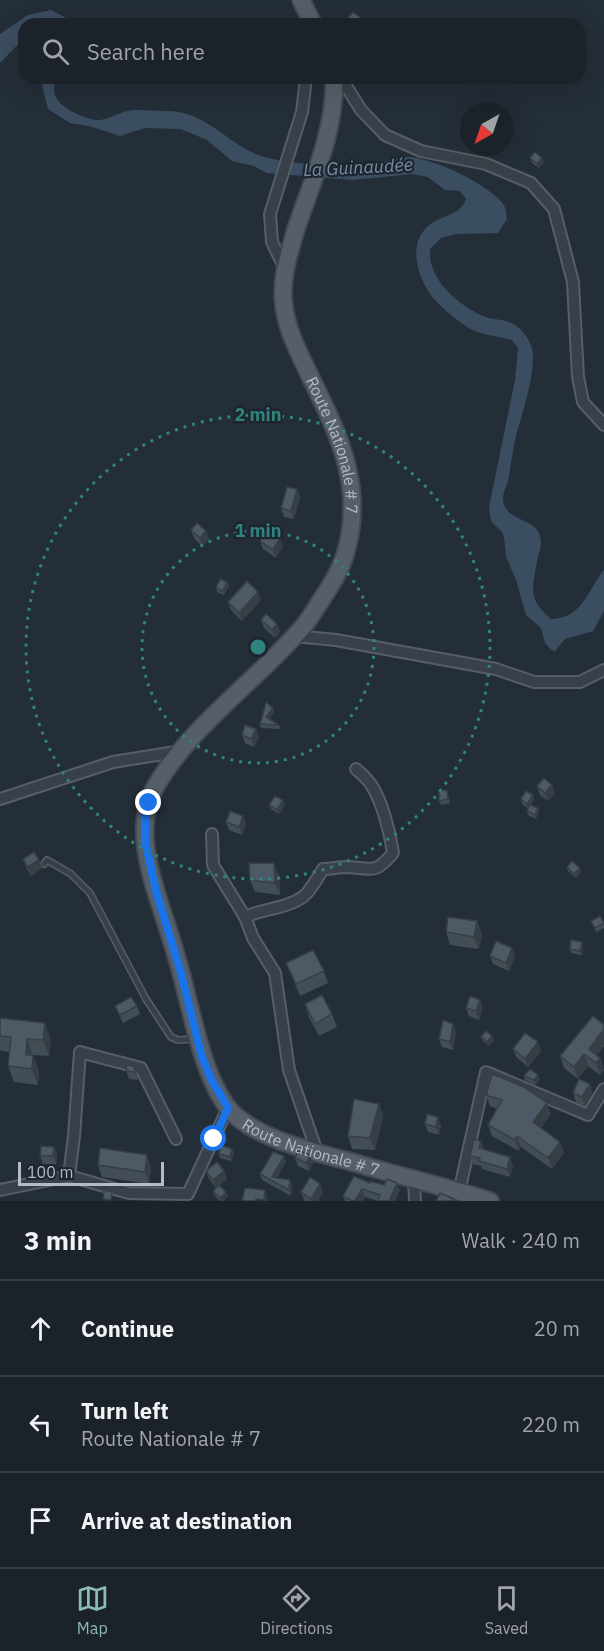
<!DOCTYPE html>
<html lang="en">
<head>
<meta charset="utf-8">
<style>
	:root { --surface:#1b222a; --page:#282f36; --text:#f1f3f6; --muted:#a0a4a8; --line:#393f47; --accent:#8bbbb9 }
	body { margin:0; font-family:"IBM Plex Sans",sans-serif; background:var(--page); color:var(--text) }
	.compass { position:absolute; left:460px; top:102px; width:54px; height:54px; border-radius:50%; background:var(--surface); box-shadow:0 6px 24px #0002; rotate:220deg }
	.scale { position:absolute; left:18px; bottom:15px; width:146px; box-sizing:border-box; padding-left:6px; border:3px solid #b3bbc5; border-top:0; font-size:16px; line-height:21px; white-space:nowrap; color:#b3bbc5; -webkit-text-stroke:4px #1d252e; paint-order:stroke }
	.stop { position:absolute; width:18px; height:18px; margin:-14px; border:4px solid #1a73e8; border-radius:50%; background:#fff }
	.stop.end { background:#1a73e8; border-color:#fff; box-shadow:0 2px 6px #0008 }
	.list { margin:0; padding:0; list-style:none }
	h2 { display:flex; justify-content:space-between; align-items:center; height:78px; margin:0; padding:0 24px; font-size:26px }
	h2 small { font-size:20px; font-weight:400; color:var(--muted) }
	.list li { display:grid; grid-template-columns:39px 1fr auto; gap:18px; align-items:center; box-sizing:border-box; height:96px; padding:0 24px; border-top:2px solid var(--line) }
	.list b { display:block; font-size:22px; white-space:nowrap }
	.list p { margin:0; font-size:20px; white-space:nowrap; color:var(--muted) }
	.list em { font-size:20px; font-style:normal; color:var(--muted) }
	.icon { flex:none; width:33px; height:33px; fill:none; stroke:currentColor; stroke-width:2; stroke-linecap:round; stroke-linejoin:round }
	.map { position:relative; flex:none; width:604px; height:1201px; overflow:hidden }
	.search { position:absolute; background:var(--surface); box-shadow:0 6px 24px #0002; left:18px; right:18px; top:18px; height:66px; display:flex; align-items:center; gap:15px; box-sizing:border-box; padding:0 21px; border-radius:18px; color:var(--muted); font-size:22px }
	.sheet { height:366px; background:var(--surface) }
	nav { display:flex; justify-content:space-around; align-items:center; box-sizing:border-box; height:84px; border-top:2px solid var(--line); background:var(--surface); font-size:16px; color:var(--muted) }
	nav a { display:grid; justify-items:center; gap:3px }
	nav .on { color:var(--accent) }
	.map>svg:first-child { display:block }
	.water { fill:#3b4d60 }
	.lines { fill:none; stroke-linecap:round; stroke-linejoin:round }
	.service-casing { stroke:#565e67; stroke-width:8 }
	.minor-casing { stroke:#565e67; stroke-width:14 }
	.primary-casing { stroke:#414952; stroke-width:20 }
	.service { stroke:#384049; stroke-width:5 }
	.minor { stroke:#384049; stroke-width:10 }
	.primary { stroke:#565f69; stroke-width:16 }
	.wall { fill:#424d56 }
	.shaded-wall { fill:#363e46 }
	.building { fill:#4d5964; stroke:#363e46; stroke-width:1.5 }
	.route { stroke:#1a73e8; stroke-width:8 }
	.ring { fill:none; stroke:#30847f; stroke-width:3; stroke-dasharray:3 6 }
	.labels { text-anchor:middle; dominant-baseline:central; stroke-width:4.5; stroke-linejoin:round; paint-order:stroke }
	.street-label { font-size:16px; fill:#b3bbc5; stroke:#1d252e }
	.water-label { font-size:18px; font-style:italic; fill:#768ea5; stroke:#1d252e }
	.centre { fill:#30847f; stroke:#1d252e; stroke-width:3 }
	.ring-label { font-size:18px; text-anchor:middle; font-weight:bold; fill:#30847f; stroke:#1d252e; stroke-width:4.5; stroke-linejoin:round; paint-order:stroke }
</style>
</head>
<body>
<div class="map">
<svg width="604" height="1201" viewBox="0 0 604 1201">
	<rect width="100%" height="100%" fill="#242e38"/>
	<g class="water">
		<path d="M51,10l19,10 2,4h-48v14l-24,25v-29l28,-19z"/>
		<path d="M44,78h14c-16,22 19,39 38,42 11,1 21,-7 31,-9 10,-2 26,0 37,0 41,-1 60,30 94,44 26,9 56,9 83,11 9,-2 18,0 27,-1 13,-2 24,-7 37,-8 23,-2 86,28 99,48 2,4 2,9 3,14l-9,14 -42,1 -15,4 -11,11c-3,31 31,59 58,69 6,2 13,1 18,3 15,4 26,20 27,34 0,28 -10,55 -17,81 -3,13 -5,27 -7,41 -1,7 -6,15 -6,22 1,25 39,17 38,44 0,6 -3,12 -4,18 -5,29 -9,38 14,58 32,-1 36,-28 53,-49v41l-11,20 -28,8 -10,12 -4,-1 -6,-7 -4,-15 -15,-13 -10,-35 -10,-23 -2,-20 -2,-5 -11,-11 -2,-14 26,-127 3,-32 -6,-8c-14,-4 -32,-5 -45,-13 -10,-7 -24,-18 -32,-27 -16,-18 -28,-53 -9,-72 12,-13 34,-11 40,-29l-6,-8 -15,-1 -17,-13 -16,-3 -59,6 -86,-7 -13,-7 -22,-5 -25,-21 -26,-11 -36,-1 -25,8 -31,-10 -19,-3 -22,-14 -6,-23z"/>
	</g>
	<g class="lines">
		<defs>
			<path id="service" d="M44,864l3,-4 24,14 19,19 56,106 25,38 7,3 18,-1"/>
			<g id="minor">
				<path d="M341,78l20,32 24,25 36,16 65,13 45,19 23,26 19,73 5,95 5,25 21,23"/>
				<path d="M285,269l-13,-27 -2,-28 32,-102 4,-34"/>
				<path d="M294,636l42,4 160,29 38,13h46l24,-12"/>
				<path d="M0,799l113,-37 69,-11"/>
				<path d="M212,834l1,31 32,52 8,21 22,35 14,97 28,82"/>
				<path d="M245,917c19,-9 42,-8 59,-21 7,-6 14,-19 19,-27 8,0 16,-2 24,-2 27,1 27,8 46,-14 -3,-21 -11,-53 -23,-70 -4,-5 -9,-10 -14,-14"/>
				<path d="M69,1176l5,-40 6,-84 61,16 35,71"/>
				<path d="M414,1180l1,21"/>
				<path d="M0,1190l69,-14 60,17 59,1 40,-86"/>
				<path d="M459,1192l27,-120 102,43 16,-26"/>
			</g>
			<g id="primary">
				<path d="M301,0l12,24"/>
				<path id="s1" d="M334,78c2,51 -22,104 -38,151 -7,24 -16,52 -12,77 3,24 14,45 24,66 30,61 58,115 37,183 -6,19 -16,33 -27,50 -5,8 -10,16 -16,23 -46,53 -109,96 -145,156 -27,44 -3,101 11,145 7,22 14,45 19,68 10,37 17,75 38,107 24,35 95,49 134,60 44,13 88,23 131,37"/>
			</g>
		</defs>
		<use href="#service" class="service-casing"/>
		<use href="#minor" class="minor-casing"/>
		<use href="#primary" class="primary-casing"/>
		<use href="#service" class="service"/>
		<use href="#minor" class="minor"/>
		<use href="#primary" class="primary"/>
	</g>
	<g class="wall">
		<path d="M530,158h12l2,4 -5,6 -7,-5z"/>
		<path d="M297,489l3,9 -6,21 -10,-2 -3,-9z"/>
		<path d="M191,530l15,1 3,8 -7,7 -8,-8z"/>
		<path d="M260,541l23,5 -7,12 -13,-9z"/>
		<path d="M227,582l2,4 -5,9 -7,-3 -1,-4z"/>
		<path d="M261,600l-19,21 -11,-11 -3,-8z"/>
		<path d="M261,620l16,4 3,8 -5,6 -11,-10z"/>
		<path d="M273,708l1,4 -5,7 10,6 2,4 -18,-1 -1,1 -2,-4z"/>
		<path d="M256,729l3,8 -5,10 -9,-4 -3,-8z"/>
		<path d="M537,786l18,7 -7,8 -8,-6z"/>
		<path d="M448,794l2,9 -9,2 -2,-4z"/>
		<path d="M533,795l1,4 -4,6 8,3 1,4 -3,7 -8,-4 -1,-4 1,-3 -6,-4 -1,-5z"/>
		<path d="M269,805h16l-6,9 -8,-5z"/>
		<path d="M243,816l3,8 -4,11 -13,-5 -3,-8z"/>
		<path d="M23,859l16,1 3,8 -11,8 -5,-9z"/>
		<path d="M567,867l13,1 1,4 -5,6 -8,-7z"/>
		<path d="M279,875l1,20 -25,-3 -5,-12z"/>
		<path d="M477,921l5,13 -3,15 -29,-4 -4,-13z"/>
		<path d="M591,921l13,2v5l-8,4z"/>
		<path d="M583,947l-1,8 -11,-2 -1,-4z"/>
		<path d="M490,956h25l-6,15 -16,-7z"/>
		<path d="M286,963l38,8 4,12 -28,13z"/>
		<path d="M480,1000l3,8 -4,12 -10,-4 -3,-8z"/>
		<path d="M305,1004l27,10 5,13 -18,9 -10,-19z"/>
		<path d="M115,1006h22l3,8 -17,9z"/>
		<path d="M0,1018l51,21 -2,17 -16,-1 6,16 -1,14 -24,-3 -6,-16 1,-14 -8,-1 -1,-2z"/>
		<path d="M604,1025v21l-7,9 3,3 4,12 -4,5 -12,-9 -10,13 -14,-11 -4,-12z"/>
		<path d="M456,1032l-3,18 -11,-3 -3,-8z"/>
		<path d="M481,1037l13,3 -5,6 -6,-5z"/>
		<path d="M513,1049l28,2 -13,16 -12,-10z"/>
		<path d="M126,1071l10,1 2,8 -9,-1z"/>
		<path d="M538,1075l2,4 -5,6 -10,-5 -1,-4z"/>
		<path d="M593,1092l-8,14 -9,-4 -3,-9z"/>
		<path d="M486,1095l65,19 -10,14 23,25 -12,16 -31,-22 -2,4 -27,-15 -4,-11 9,-16 -7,-3z"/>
		<path d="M379,1104l4,12 -8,34 -23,-1 -4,-13z"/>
		<path d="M425,1124l16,1 -2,10 -11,-3z"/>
		<path d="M481,1141l3,9 29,16 -3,11 -28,-8 -1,-3 -8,-2 -3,-8z"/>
		<path d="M54,1147l3,8 -1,9h-13l-3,-8z"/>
		<path d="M234,1153l-3,8 -11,-3 -1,-4z"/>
		<path d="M295,1158l18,5 -4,8 -11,-5z"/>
		<path d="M286,1161l-9,17 13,2 2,6 -1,10 -29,-16 -2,-6z"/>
		<path d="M98,1165l53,2 -2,17 -47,-7z"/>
		<path d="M206,1171h18l3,8 -7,6 6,7 2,4 -5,5h-3l-6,-6 -1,-4 3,-3 -7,-9z"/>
		<path d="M370,1183l30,7 -5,11h-17l-13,-4 -3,4h-17l-2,-5z"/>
		<path d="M301,1192h22l-5,9h-13l-1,-1z"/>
	</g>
	<g class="shaded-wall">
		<path d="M361,18l2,6h-7z"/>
		<path d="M542,158l2,4 -5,6 -2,-4z"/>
		<path d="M297,489l3,9 -6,21 -3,-8z"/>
		<path d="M206,531l3,8 -7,7 -2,-8z"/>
		<path d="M280,538l3,8 -7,12 -3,-8z"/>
		<path d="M227,582l2,4 -5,9 -1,-4z"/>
		<path d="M258,592l3,8 -19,21 -3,-8z"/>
		<path d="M277,624l3,8 -5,6 -3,-8z"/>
		<path d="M273,708l1,4 -6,9 -2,-4z"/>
		<path d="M256,729l3,8 -5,10 -3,-8z"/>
		<path d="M552,785l3,8 -7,8 -3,-8z"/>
		<path d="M533,795l1,4 -6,9 -1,-4z"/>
		<path d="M283,800l2,5 -6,9 -2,-4z"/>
		<path d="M538,808l1,4 -3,7 -1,-4z"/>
		<path d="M243,816l3,8 -4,11 -3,-8z"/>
		<path d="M39,860l3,8 -11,8 -3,-9z"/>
		<path d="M274,863l5,12 1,20 -5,-12z"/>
		<path d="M580,868l1,4 -5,6 -2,-4z"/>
		<path d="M477,921l5,13 -3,15 -5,-12z"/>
		<path d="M582,942l1,5 -1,8 -2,-4z"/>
		<path d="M512,948l3,8 -6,15 -3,-8z"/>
		<path d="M480,1000l3,8 -4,12 -3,-9z"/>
		<path d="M45,1023l6,16 -2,17 -6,-16z"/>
		<path d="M453,1024l3,8 -3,18 -3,-8z"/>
		<path d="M604,1029v17l-11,14 -4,-11z"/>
		<path d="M492,1036l2,4 -5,6 -2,-4z"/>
		<path d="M27,1039l6,16 -1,14 -6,-14z"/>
		<path d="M538,1042l3,9 -13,16 -3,-8z"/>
		<path d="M584,1054l4,12 -10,13 -4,-12z"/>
		<path d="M33,1055l6,16 -1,14 -6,-16z"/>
		<path d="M600,1058l4,12 -4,5 -4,-12z"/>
		<path d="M538,1075l2,4 -5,6 -1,-5z"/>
		<path d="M590,1084l3,8 -8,14 -3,-9z"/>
		<path d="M547,1103l4,11 -14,19 -4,-11z"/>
		<path d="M379,1104l4,12 -8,34 -5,-12z"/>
		<path d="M438,1117l3,8 -2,10 -3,-8z"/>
		<path d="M517,1136l4,11 -2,4 -4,-11z"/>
		<path d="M481,1141l3,8 -2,8 -3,-9z"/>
		<path d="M560,1142l4,11 -12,16 -4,-11z"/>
		<path d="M54,1147l3,8 -1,9 -3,-8z"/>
		<path d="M232,1149l2,4 -3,8 -1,-4z"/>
		<path d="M147,1155l4,12 -2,17 -4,-12z"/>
		<path d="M310,1155l3,8 -4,8 -2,-8z"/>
		<path d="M284,1156l2,5 -12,22 -2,-6z"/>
		<path d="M510,1157l3,9 -3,11 -3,-8z"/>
		<path d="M224,1171l3,8 -11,9 -3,-8z"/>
		<path d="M290,1180l2,6 -1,10 -2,-6z"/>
		<path d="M397,1183l3,7 -5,11h-6z"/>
		<path d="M320,1184l3,8 -5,9h-6l-1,-2z"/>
		<path d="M362,1189l3,8 -3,4h-7z"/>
		<path d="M265,1190l2,7v4h-3v-1z"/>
		<path d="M226,1192l2,4 -5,5h-2l-1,-3z"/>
	</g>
	<g class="building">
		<path d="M353,12l8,6 -5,6h-7l-4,-3z"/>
		<path d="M535,152l7,6 -5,6 -7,-6z"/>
		<path d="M287,487l10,2 -6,22 -10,-3z"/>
		<path d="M197,523l9,8 -6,7 -9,-8z"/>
		<path d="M268,530l12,8 -7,12 -13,-9z"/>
		<path d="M220,579l7,3 -4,9 -7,-3z"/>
		<path d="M247,581l11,11 -19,21 -11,-11z"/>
		<path d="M266,614l11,10 -5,6 -11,-10z"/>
		<path d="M266,702l7,6 -7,9 13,8 -18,-1 -1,1z"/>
		<path d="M245,725l11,4 -5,10 -9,-4z"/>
		<path d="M544,778l8,7 -7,8 -8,-7z"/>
		<path d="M447,790l1,9 -9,2v-10z"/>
		<path d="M526,791l7,4 -6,9 -6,-5z"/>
		<path d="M275,796l8,4 -6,10 -8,-5z"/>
		<path d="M530,805l8,3 -3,7 -8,-4z"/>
		<path d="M230,811l13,5 -4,11 -13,-5z"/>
		<path d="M34,852l5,8 -11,7 -5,-8z"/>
		<path d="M572,861l8,7 -6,6 -7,-7z"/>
		<path d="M249,863h25l1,20 -25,-3z"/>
		<path d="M600,916l4,7 -9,5 -4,-7z"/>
		<path d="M448,917l29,4 -3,16 -28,-5z"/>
		<path d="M571,940l11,2 -2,9 -10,-2z"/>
		<path d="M496,941l16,7 -6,15 -16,-7z"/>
		<path d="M313,950l11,21 -28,13 -10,-21z"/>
		<path d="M322,995l10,19 -17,10 -10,-20z"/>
		<path d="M470,996l10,4 -4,11 -10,-3z"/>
		<path d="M131,997l6,9 -17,9 -5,-9z"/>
		<path d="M593,1016l11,9v4l-15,20 11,9 -4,5 -12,-9 -10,13 -14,-11z"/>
		<path d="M0,1018l45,5 -2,17 -16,-1 -1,16h7l-1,14 -24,-3 3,-29 -11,-1z"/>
		<path d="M443,1020l10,4 -3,18 -11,-3z"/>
		<path d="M486,1031l6,5 -5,6 -6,-5z"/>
		<path d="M525,1033l13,9 -13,17 -12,-10z"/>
		<path d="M127,1065l6,1 3,6 -10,-1z"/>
		<path d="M530,1069l8,6 -4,5 -10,-4z"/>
		<path d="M492,1074l32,13 23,16 -14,19 27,20 -12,16 -31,-22 -2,4 -27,-15 14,-25 -16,-5z"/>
		<path d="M579,1079l11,5 -8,13 -9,-4z"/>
		<path d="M354,1099l25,5 -9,34 -22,-2z"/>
		<path d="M427,1114l11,3 -2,10 -11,-3z"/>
		<path d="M474,1139l7,2 -2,7 31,9 -3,12 -28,-8 1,-3 -10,-2z"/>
		<path d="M221,1145l11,4 -2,8 -11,-3z"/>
		<path d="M41,1146l13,1 -1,9h-13z"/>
		<path d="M100,1148l47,7 -2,17 -47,-7z"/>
		<path d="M298,1151l12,4 -3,8 -12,-5z"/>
		<path d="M273,1152l11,4 -12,21 18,3 -1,10 -29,-16z"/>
		<path d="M217,1162l7,9 -11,9 -7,-9z"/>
		<path d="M354,1176l16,7v-2l14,4 3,-6 10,4 -8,18h-10l-1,-1 2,-5 -18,-6 -7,12h-3l-9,-5z"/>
		<path d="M310,1177l10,7 -9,15 -10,-7z"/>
		<path d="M219,1185l7,7 -6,6 -7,-7z"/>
		<path d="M245,1188l20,2 -1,10 -8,-1v2h-14z"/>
		<path d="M104,1190l8,2 -1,8 -8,-1z"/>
		<path d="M440,1193l14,6 -1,2h-17z"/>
	</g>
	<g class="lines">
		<path class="route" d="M149,803l-4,16v22l11,50 25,82 21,84 9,22 17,29 -14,31"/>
	</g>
	<g class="ring">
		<circle cx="258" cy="647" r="116"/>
		<circle cx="258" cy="647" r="232"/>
	</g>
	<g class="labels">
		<g class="street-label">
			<text stroke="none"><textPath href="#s1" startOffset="384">Route Nationale # 7</textPath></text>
			<text stroke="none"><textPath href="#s1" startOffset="1230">Route Nationale # 7</textPath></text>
		</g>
		<g class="water-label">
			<text transform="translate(358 167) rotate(-3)">La Guinaudée</text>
		</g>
	</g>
	<circle cx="258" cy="647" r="9" class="centre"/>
	<g class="ring-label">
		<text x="258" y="421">2 min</text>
		<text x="258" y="537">1 min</text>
	</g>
</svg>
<svg class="compass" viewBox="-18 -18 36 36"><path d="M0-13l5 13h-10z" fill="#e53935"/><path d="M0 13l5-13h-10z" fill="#a0a4a8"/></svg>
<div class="scale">100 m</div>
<div class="stop" style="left:214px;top:1139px"></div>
<div class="stop end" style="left:149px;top:803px"></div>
<div class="search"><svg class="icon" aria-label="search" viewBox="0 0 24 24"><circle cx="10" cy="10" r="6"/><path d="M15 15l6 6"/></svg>Search here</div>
</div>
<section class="sheet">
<h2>3 min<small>Walk · 240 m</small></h2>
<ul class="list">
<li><svg class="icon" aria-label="ahead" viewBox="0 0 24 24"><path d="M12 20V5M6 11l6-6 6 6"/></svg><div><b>Continue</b></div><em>20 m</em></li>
<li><svg class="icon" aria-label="left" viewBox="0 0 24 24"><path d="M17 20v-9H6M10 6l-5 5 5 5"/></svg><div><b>Turn left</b><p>Route Nationale # 7</p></div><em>220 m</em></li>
<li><svg class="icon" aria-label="arrive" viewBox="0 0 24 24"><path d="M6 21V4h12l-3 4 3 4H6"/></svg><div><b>Arrive at destination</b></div></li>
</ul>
</section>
<nav>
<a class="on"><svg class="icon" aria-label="map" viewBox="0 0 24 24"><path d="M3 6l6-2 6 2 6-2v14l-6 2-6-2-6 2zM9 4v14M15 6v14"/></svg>Map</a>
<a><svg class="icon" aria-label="directions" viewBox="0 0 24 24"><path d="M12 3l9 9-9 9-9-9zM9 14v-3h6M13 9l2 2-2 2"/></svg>Directions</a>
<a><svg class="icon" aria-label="saved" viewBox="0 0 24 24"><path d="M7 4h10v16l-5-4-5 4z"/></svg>Saved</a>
</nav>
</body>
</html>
